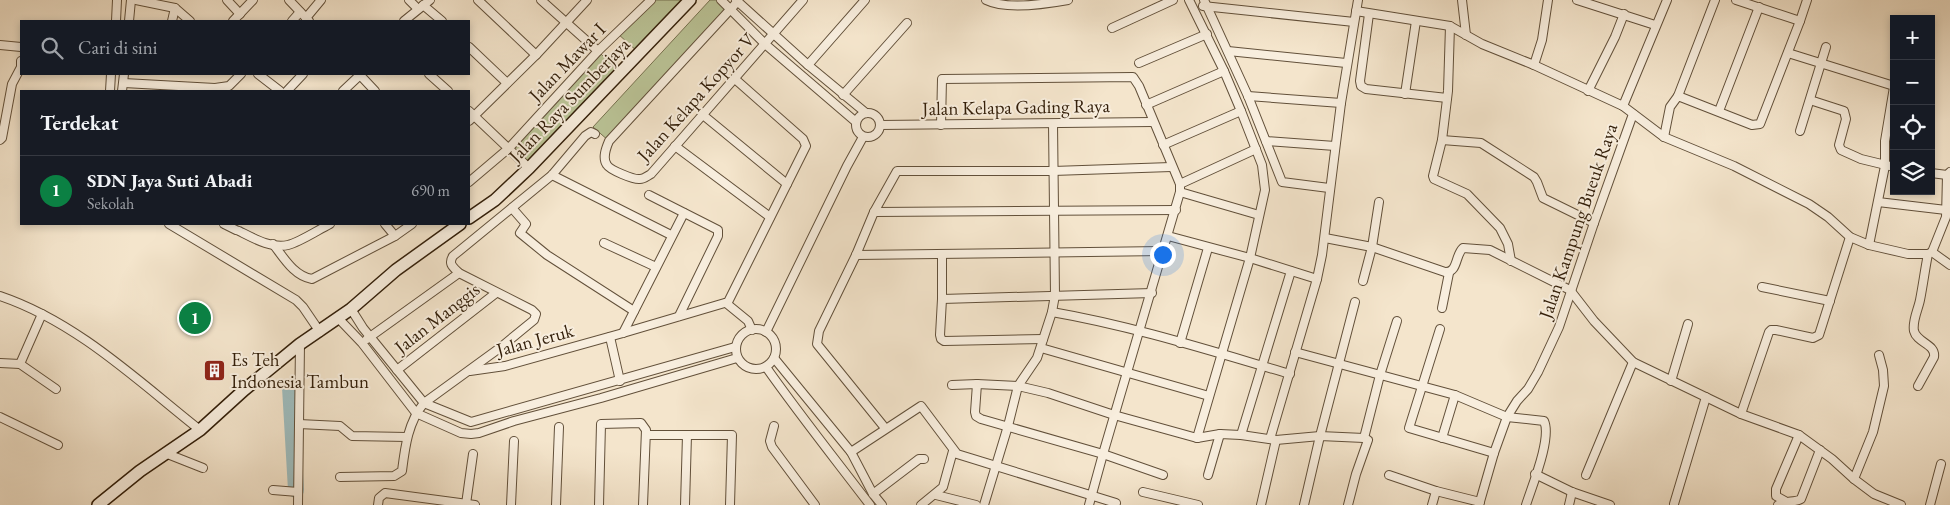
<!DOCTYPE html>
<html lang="id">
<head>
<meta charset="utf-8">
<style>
	:root { --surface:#171b24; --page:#242831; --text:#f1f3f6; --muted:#9ea1a6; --line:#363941; --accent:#0b8043 }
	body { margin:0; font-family:"EB Garamond",serif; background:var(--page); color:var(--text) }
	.controls { position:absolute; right:15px; top:15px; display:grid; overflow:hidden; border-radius:0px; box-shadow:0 2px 8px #0003 }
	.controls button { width:45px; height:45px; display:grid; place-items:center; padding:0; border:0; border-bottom:1px solid var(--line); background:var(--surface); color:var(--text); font:25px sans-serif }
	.you { position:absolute; left:1162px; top:254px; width:18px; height:18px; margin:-12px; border:4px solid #fff; border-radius:50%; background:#1a73e8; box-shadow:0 0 0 8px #1a73e833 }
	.badge { display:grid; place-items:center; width:32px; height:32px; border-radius:50%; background:var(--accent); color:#fff; font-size:16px; font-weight:700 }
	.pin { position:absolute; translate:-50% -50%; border:2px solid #fff; box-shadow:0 1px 5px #0006 }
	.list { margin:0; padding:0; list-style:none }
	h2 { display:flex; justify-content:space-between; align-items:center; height:65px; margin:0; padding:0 20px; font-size:21px }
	h2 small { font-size:16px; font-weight:400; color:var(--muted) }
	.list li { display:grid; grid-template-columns:32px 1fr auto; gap:15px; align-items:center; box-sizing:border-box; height:70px; padding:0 20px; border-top:1px solid var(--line) }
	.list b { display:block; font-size:19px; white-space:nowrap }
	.list p { margin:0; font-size:16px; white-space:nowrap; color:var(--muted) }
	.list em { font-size:16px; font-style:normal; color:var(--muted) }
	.icon { flex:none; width:28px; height:28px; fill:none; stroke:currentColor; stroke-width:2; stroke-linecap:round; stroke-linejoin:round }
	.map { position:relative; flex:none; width:1950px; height:505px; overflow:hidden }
	.search { position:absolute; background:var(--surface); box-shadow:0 2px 8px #0003; left:20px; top:20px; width:450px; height:55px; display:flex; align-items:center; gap:12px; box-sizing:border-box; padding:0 18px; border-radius:0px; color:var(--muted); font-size:19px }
	.panel { position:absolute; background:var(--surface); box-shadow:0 2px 8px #0003; left:20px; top:90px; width:450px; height:135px; border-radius:0px }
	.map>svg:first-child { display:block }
	.green { fill:#bbc598; stroke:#767250 }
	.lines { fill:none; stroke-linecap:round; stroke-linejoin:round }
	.river { stroke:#9ebdbf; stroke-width:16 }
	.street-casing { stroke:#62503a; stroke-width:10 }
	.secondary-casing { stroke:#321e09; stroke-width:14 }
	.street { stroke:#f8eede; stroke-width:8 }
	.secondary { stroke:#f8eede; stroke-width:11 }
	.labels { text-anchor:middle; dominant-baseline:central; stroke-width:4; stroke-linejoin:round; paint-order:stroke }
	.street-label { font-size:19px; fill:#321e09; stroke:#f8eede }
	.poi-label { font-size:19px; fill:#321e09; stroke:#f8eede; text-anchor:start }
</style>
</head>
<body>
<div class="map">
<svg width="1950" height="505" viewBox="0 0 1950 505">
	<rect width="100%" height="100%" fill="#f4e5cc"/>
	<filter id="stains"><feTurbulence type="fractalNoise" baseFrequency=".004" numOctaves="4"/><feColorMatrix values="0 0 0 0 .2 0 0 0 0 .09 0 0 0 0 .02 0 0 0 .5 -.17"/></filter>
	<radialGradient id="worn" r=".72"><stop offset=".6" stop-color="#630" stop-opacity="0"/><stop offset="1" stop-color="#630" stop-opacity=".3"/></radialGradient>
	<g class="green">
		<path d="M651,0h30l4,4 -47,48 -21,-19z"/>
		<path d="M710,0h11l9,9 -121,132 -16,-14z"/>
		<path d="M598,51l22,22 -91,95 -20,-20z"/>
	</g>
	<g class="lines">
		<path class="river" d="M290,387l6,103"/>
		<defs>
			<g id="street">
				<path d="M136,0l39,8 15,13"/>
				<path d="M227,0l13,14"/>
				<path d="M289,0l20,21"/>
				<path d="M409,0l9,9"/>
				<path d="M478,0l58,55"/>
				<path d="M541,0l57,51"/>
				<path d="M721,0l44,44 91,78"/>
				<path d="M736,0l72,65 58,48"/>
				<path d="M986,0c20,10 60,4 82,0"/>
				<path d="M1189,0l35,71 17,40 21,54 3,25 -15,68 -53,180"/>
				<path d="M1204,0l44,96 34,86 47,6"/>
				<path d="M1462,0l4,35"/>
				<path d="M1577,0l78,25"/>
				<path d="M1736,0l64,21"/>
				<path d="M738,1l-129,140c-3,7 -7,17 -2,24 3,5 27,15 33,14 4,0 7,-3 11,-5l152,-174"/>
				<path d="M423,5l19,16"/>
				<path d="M1203,6l151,16"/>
				<path d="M1356,11l94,15 32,18 52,21 89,41 41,31 70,29 75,38 19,13 22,20 19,8 39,9h20"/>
				<path d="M1369,14l-9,67 1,5 5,3 81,9"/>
				<path d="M306,18l15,-18"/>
				<path d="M116,21l1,-21"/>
				<path d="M129,21l2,-21"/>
				<path d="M172,21l3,-13"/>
				<path d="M233,21l20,-21"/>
				<path d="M292,21l8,-9"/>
				<path d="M404,21l26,-21"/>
				<path d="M1450,26l-2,65 -6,49 -9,36 1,3 33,15 33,34 8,16 3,17"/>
				<path d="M1112,28l61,-28"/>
				<path d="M0,45l21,2"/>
				<path d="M469,47l38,36"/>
				<path d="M1228,51l118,12"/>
				<path d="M1788,53l106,33"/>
				<path d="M1139,63l68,-29"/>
				<path d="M808,65l57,-65"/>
				<path d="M1534,65l8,-25 6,-40"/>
				<path d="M258,74l22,17"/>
				<path d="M359,74l16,17"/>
				<path d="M429,74l19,17"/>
				<path d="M124,83l91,5 14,-2 12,-12"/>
				<path d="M110,91l1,-17"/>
				<path d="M122,91l2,-17"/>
				<path d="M287,91l16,-17"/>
				<path d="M343,91l17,-16"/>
				<path d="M1588,91l27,-54 9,-23"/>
				<path d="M1405,94l11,-73"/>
				<path d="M843,95l64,-72"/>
				<path d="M1248,96l93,7"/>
				<path d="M1678,96l37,-96"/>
				<path d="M1810,100l34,11 2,8 -7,26 2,5 20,9 33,8"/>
				<path d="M1146,105l78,-34"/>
				<path d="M1623,106l44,-106"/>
				<path d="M469,111l60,57"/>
				<path d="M1719,111l40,-104"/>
				<circle cx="868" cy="125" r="12"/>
				<path d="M703,115l84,69"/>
				<path d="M469,121l67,-66 51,-55"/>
				<path d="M880,125l272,-3"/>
				<path d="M941,125l1,-46 191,-2 6,9 41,98v8l-77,262 -14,51"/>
				<path d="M1800,131l26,-84"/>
				<path d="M1664,137l6,-30 8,-11 74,29 8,-1 40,-103 7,-21"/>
				<path d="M0,140l2,-2 10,-54 9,-17v-6"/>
				<path d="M1442,140l39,3 53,34 3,5 6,16 51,25"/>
				<path d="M1266,141l69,5"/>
				<path d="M1163,145l78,-34"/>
				<path d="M675,146l95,71"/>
				<path d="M1931,173l16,2"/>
				<path d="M552,175l119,60"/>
				<path d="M469,182l40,-34 89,-97 53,-51"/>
				<path d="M1180,184l76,-35"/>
				<path d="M1180,192l79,23"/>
				<path d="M649,195l69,35v6l-39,80"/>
				<path d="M1878,202l68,8"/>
				<path d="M512,208l14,16 -6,9 27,22 87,56"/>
				<path d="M874,212l302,-2"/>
				<path d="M169,224l127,76 7,7 17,25"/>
				<path d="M224,224l12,6"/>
				<path d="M385,224l10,12"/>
				<path d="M239,231c14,7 33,18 49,14 12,-3 30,-15 42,-21"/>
				<path d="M1168,236l82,22 67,21"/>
				<path d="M1325,238l47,9 73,25c13,1 10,-17 18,-24l27,2 80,40 24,31 39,41 108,52 58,21 33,24 22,20 20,15 27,11"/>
				<path d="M604,243l52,24"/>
				<path d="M273,244c11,14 21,32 39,35l83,-43 17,-12"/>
				<path d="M1869,245l16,-79v-25l9,-54"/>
				<path d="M1932,252l18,13"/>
				<path d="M942,254v45l210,-6"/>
				<path d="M856,255l307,-4"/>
				<path d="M1363,281l9,-34 7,-45"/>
				<path d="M1762,287l68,14"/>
				<path d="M0,296c77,26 138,85 200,134"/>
				<path d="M942,299l-2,36 1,4 3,2 99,-2"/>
				<path d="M726,303l22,18 4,9"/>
				<path d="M1442,308l7,-35"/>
				<path d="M351,309l12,19 61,75 47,19 264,-75"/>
				<path d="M1052,312c81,14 159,39 238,62"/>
				<path d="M339,319l23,24 54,70 45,20 10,1 8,-1 35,-12 87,-23 136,-40"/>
				<circle cx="756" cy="349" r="20"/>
				<path d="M1440,329l-31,99 85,25"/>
				<path d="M766,332l81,-166 16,-29"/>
				<path d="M623,333l61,-120"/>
				<path d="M610,337l10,44"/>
				<path d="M367,339l92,-66"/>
				<path d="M1180,343l28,-95"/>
				<path d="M1041,348l168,48"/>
				<path d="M1295,352l160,43 52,22 37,4c8,17 -12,65 -18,84"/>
				<path d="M774,358l77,94 22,42 9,11"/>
				<path d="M0,363l20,1 36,25"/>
				<path d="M20,364l22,-50"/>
				<path d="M766,367c33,47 69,92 104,138"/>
				<path d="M397,370l99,-77"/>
				<path d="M470,371l35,-5 118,-33 105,-31 78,-156 -3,-7 -68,-60"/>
				<path d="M1671,381l17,-57"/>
				<path d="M977,384l-2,28 1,4 5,3 122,35 60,21"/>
				<path d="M952,385l25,-1 41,2 30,7 66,22 83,23 23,-4 21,1 35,5 44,-4 44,2 4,2 -12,34 -8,31"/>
				<path d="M1918,386l16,-29c2,-13 -17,-14 -20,-26 -2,-10 4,-21 6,-31 3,-15 5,-31 8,-46l4,-2 14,-35 1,-42 3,-3"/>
				<path d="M1741,414l28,-82 2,-2h5l37,8 6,-3 31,-98"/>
				<path d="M0,417l58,28"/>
				<path d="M299,424l41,2 12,10 55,1"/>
				<path d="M774,426l-4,15 2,6 43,58"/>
				<path d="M885,428l-68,-84 2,-13 37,-76 18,-43 23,-41h156l118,-4"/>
				<path d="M646,435h86l-2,70"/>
				<path d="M1241,435l50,-164"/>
				<path d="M1364,438l16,-63 17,-54"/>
				<path d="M1442,438l13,-43"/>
				<path d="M1270,439l47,-160 5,-24 19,-152 17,-103"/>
				<path d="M851,452l70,-46 36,48 159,49"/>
				<path d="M165,453l38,15"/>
				<path d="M1535,474l37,18 38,13"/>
				<path d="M1208,475l12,-41"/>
				<path d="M1389,475l47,16 44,11"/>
				<path d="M1586,475l47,-113"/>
				<path d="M340,477l54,-1 8,-5c3,-24 6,-49 22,-68l77,-56 33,-27 2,-6 -4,-4 -73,-37c-6,-6 -11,-9 -6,-17l99,-81 33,-39 6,-4 4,2"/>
				<path d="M1854,479l19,-47 11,-46 -1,-16 -4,-15"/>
				<path d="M273,490l25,2"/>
				<path d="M1143,492l55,13"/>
				<path d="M873,494l46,-35h5"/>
				<path d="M936,495l40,10"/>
				<path d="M1785,501l-9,-5v-7l23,-54"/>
				<path d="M466,504l7,-50"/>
				<path d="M1674,504l32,-107"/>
				<path d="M298,505l2,-161"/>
				<path d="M378,505l1,-7 6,-5 90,12"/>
				<path d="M511,505l3,-64"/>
				<path d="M556,505l3,-78"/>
				<path d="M599,505l2,-81 40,-1 5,7 -3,75"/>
				<path d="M685,505l2,-70"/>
				<path d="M921,505l22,-18 10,-36"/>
				<path d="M984,505l24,-79 10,-40 19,-28 15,-46 3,-17 -2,-171"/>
				<path d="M1261,505l15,-65"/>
				<path d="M1304,505l16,-69 35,-134"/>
				<path d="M1432,505l4,-14"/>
				<path d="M1479,505l15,-52 13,-36 10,-16 11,-12 10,-17 21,-45 35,-104 39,-109"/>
				<path d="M1569,505l3,-13"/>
				<path d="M1778,505c8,-5 16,-2 23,-6l19,-49"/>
				<path d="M1930,505l11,-41"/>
			</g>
			<g id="secondary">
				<path d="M469,218l26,-18 34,-32 161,-168"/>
				<path d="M98,505l42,-34 60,-41 44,-40 56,-46 51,-35 45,-39 64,-46"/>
			</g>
		</defs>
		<use href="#street" class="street-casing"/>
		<use href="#secondary" class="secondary-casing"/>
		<use href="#street" class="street"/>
		<use href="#secondary" class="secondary"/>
	</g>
	<defs>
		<symbol id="building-square" viewBox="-11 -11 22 22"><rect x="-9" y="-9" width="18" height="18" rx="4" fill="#8f2418" stroke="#f8eede"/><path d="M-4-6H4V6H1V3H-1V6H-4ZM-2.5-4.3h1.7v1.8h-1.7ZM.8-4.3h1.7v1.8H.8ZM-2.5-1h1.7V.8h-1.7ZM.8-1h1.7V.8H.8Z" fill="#fff"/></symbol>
	</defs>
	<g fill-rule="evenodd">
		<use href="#building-square" x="202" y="358" width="25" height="25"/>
	</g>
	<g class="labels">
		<g class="street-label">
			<text transform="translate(567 62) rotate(-46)">Jalan Mawar I</text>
			<text transform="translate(696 97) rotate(-48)">Jalan Kelapa Kopyor V</text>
			<text transform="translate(569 100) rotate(-46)">Jalan Raya Sumberjaya</text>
			<text transform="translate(1016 107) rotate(-1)">Jalan Kelapa Gading Raya</text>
			<text transform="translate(1578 221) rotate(-71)">Jalan Kampung Bueuk Raya</text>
			<text transform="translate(437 318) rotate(-38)">Jalan Manggis</text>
			<text transform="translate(535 340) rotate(-15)">Jalan Jeruk</text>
		</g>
		<g class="poi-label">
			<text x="231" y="359">Es Teh<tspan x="231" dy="22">Indonesia Tambun</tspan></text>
		</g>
	</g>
	<rect width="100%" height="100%" filter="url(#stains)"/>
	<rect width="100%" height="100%" fill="url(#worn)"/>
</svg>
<div class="controls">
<button>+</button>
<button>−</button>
<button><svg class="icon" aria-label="locate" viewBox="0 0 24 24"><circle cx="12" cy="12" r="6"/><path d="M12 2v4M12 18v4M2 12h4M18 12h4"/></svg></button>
<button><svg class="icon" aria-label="layers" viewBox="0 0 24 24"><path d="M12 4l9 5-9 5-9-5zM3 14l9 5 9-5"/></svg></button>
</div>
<div class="you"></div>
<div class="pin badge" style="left:195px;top:318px">1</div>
<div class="search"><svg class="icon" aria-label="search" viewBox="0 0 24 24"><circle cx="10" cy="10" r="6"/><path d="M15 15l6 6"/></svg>Cari di sini</div>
<section class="panel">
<h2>Terdekat<small></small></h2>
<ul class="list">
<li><span class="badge">1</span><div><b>SDN Jaya Suti Abadi</b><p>Sekolah</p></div><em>690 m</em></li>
</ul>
</section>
</div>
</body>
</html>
